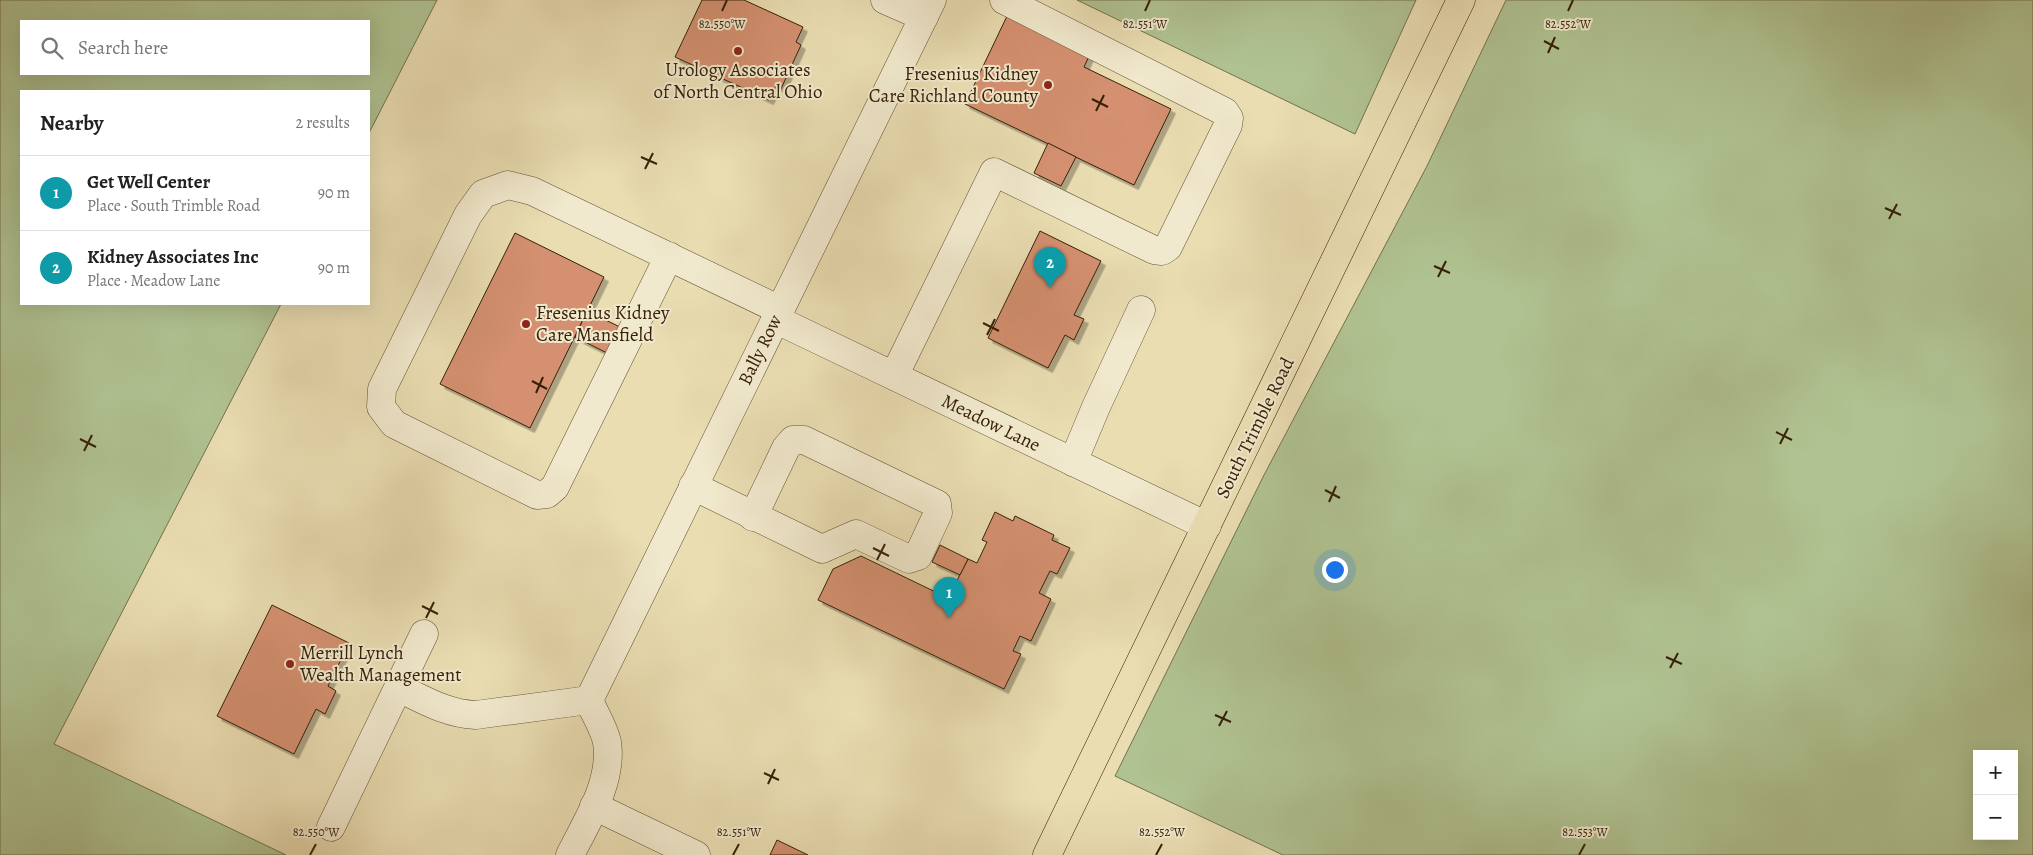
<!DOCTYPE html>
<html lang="en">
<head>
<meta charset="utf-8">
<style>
	:root { --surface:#fff; --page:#f2f2f2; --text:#222; --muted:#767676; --line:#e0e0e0; --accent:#1a73e8 }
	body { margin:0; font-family:Alegreya,serif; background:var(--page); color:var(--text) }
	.controls { position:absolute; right:15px; bottom:15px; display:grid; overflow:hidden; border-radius:0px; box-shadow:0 5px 20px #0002 }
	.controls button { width:45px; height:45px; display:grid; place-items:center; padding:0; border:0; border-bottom:1px solid var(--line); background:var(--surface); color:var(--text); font:25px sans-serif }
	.you { position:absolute; left:1334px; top:569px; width:18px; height:18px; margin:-12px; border:4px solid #fff; border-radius:50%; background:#1a73e8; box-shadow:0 0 0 8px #1a73e833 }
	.badge { display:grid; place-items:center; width:32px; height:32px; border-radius:50%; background:var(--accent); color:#fff; font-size:16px; font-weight:700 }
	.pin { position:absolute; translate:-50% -41px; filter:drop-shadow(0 1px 2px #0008) }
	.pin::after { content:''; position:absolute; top:26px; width:18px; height:15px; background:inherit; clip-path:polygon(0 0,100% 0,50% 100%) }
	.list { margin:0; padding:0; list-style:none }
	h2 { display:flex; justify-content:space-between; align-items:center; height:65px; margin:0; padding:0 20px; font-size:21px }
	h2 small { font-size:16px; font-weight:400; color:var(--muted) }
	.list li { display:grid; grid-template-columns:32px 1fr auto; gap:15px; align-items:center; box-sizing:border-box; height:75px; padding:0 20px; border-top:1px solid var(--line) }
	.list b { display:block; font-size:19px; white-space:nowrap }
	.list p { margin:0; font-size:16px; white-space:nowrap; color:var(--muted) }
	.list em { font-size:16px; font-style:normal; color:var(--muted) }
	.icon { flex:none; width:28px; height:28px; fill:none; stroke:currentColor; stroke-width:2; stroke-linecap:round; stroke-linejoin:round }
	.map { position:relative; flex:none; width:2033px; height:855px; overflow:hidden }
	.search { position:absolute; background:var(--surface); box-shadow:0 5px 20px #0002; left:20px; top:20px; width:350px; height:55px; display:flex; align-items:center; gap:12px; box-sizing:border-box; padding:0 18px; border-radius:0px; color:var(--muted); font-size:19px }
	.panel { position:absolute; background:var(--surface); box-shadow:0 5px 20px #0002; left:20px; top:90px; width:350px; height:215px; border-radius:0px }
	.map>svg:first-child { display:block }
	.green { fill:#b0c291; stroke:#73714c; fill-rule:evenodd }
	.building { fill:#d4906f; stroke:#362007; filter:url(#shadow) }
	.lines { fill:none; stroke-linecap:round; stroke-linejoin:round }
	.minor-casing { stroke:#634f32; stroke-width:29 }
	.major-casing { stroke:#362007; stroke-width:29 }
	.minor { stroke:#f1e9cd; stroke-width:28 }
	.major { stroke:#eaddb2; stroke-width:28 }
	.ticks { fill:none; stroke:#362007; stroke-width:2 }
	.poi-dot { fill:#8f2418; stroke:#f1e9cd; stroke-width:2 }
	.labels { text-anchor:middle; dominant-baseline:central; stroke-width:4; stroke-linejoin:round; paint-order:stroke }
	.poi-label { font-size:19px; fill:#362007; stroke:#f1e9cd; text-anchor:start }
	.street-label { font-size:19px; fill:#362007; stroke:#f1e9cd }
	.ticks-label { font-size:12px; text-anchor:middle; fill:#362007; stroke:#f1e9cd; stroke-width:4; stroke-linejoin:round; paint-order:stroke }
</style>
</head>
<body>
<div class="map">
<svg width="2033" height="855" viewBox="0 0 2033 855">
	<defs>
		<filter id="shadow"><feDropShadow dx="4.5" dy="4.5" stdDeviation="0" flood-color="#0004"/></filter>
	</defs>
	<rect width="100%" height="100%" fill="#eaddb2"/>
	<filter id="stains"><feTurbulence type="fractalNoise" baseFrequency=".004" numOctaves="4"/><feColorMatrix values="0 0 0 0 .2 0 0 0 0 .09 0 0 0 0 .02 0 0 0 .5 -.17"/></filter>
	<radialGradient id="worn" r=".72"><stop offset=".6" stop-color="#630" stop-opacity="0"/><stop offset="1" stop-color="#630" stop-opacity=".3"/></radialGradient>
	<g class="green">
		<path d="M0,0h437l-68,133v-42h-348v213h260l-227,440 232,111h-286zM369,21v53h-348v-53z"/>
		<path d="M1077,0h339l-61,134z"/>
		<path d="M1506,0h527v855h-750l-168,-79 149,-301 163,-309zM1977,754h37v82h-37z"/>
	</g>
	<g class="building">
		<path d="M702,0h42l59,27 -7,15 5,3 -20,44 -5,-3 -7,14 -94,-43z"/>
		<path d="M1008,14l82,40 -6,13 87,42 -37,76 -169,-81z"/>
		<path d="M1048,143l28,14 -15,29 -27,-13z"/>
		<path d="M1040,231l61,30 -27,54 10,4 -10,21 -9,-5 -17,33 -60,-30z"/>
		<path d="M515,233l89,44 -74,151 -90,-44z"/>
		<path d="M587,311l33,16 -13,26 -32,-16z"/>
		<path d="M995,512l18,9 2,-5 39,19 -2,5 18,8 -13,26 -7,-3 -11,22 12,6 -20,42 -11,-5 -7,15 8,3 -17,35 -186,-89 15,-31 28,-13 87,42 20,-39 9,4 10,-21 -5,-2z"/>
		<path d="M940,545l28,14 -8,16 -28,-13z"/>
		<path d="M272,605l77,38 -21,43 8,5 -11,23 -9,-5 -22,45 -77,-38z"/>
		<path d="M777,840l31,15h-38z"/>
	</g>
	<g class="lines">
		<defs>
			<g id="minor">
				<path d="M885,0l39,17"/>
				<path d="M669,256l-114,231 -8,7 -10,1 -143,-71 -13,-17 1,-18 86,-174 15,-21 25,-9 24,6 248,119"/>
				<path d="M775,319l432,207"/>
				<path d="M894,376l100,-204 160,78 8,1 6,-4 60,-122 1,-7 -4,-6 -221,-112"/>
				<path d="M1073,462l23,-55 45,-97"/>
				<path d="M693,486l129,63 34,-15 53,25 9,-3 20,-43 -1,-9 -133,-64h-11l-7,8 -33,69"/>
				<path d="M399,688c25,12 48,26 77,27l113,-15"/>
				<path d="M589,700l343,-700"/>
				<path d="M594,806l102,49"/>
				<path d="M331,827l93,-193"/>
				<path d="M570,855c17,-34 43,-73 37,-113 -3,-14 -13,-29 -18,-42"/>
			</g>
			<path id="major" d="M1047,855l414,-855"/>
		</defs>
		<use href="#minor" class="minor-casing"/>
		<use href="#major" class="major-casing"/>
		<use href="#minor" class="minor"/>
		<use href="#major" class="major"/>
	</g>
	<path class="ticks" d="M722,11l5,-11M1145,11l5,-11M1568,11l5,-11M1544,41l15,8M1548,53l7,-16M1092,99l16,8M1096,111l8,-16M641,157l16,7M645,169l8,-16M1885,208l16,7M1889,219l8,-15M1434,266l16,7M1438,277l8,-16M983,323l16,8M987,335l8,-16M532,381l15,8M536,393l7,-16M1776,432l16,8M80,439l16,8M1780,444l8,-16M84,451l8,-16M1325,490l15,8M1329,502l7,-16M873,548l16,8M877,560l8,-16M422,606l16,8M426,618l8,-16M1666,657l16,7M1670,668l8,-15M1215,715l16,7M1219,726l8,-15M764,773l15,7M768,784l7,-15M310,855l6,-11M733,855l6,-11M1156,855l6,-11M1579,855l6,-11"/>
	<g class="poi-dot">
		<circle cx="738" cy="51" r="5"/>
		<circle cx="1048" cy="85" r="5"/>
		<circle cx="526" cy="324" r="5"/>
		<circle cx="290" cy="664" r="5"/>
	</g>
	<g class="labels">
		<g class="poi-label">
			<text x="738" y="70" text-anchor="middle">Urology Associates<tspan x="738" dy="22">of North Central Ohio</tspan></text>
			<text x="1038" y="74" text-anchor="end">Fresenius Kidney<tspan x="1038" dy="22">Care Richland County</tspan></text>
			<text x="536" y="313">Fresenius Kidney<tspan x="536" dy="22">Care Mansfield</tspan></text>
			<text x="300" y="653">Merrill Lynch<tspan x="300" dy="22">Wealth Management</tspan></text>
		</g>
		<g class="street-label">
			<text transform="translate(760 350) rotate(-64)">Bally Row</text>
			<text transform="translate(991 423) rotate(26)">Meadow Lane</text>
			<text transform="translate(1255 428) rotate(-64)">South Trimble Road</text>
		</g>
	</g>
	<g class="ticks-label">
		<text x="1568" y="28">82.552°W</text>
		<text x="722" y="28">82.550°W</text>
		<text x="1145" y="28">82.551°W</text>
		<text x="316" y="836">82.550°W</text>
		<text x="739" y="836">82.551°W</text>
		<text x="1162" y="836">82.552°W</text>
		<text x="1585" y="836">82.553°W</text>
	</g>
	<rect width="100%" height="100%" filter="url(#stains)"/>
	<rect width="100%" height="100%" fill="url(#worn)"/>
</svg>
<div class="controls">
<button>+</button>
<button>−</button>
</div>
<div class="you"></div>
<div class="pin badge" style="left:949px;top:618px;background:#0f9aa8">1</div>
<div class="pin badge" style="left:1050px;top:288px;background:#0f9aa8">2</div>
<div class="search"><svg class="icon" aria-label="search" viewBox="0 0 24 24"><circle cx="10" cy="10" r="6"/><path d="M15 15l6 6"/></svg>Search here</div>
<section class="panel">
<h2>Nearby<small>2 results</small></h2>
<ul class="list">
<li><span class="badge" style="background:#0f9aa8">1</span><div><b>Get Well Center</b><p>Place · South Trimble Road</p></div><em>90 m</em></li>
<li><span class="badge" style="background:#0f9aa8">2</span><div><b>Kidney Associates Inc</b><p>Place · Meadow Lane</p></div><em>90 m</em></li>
</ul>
</section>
</div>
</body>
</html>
